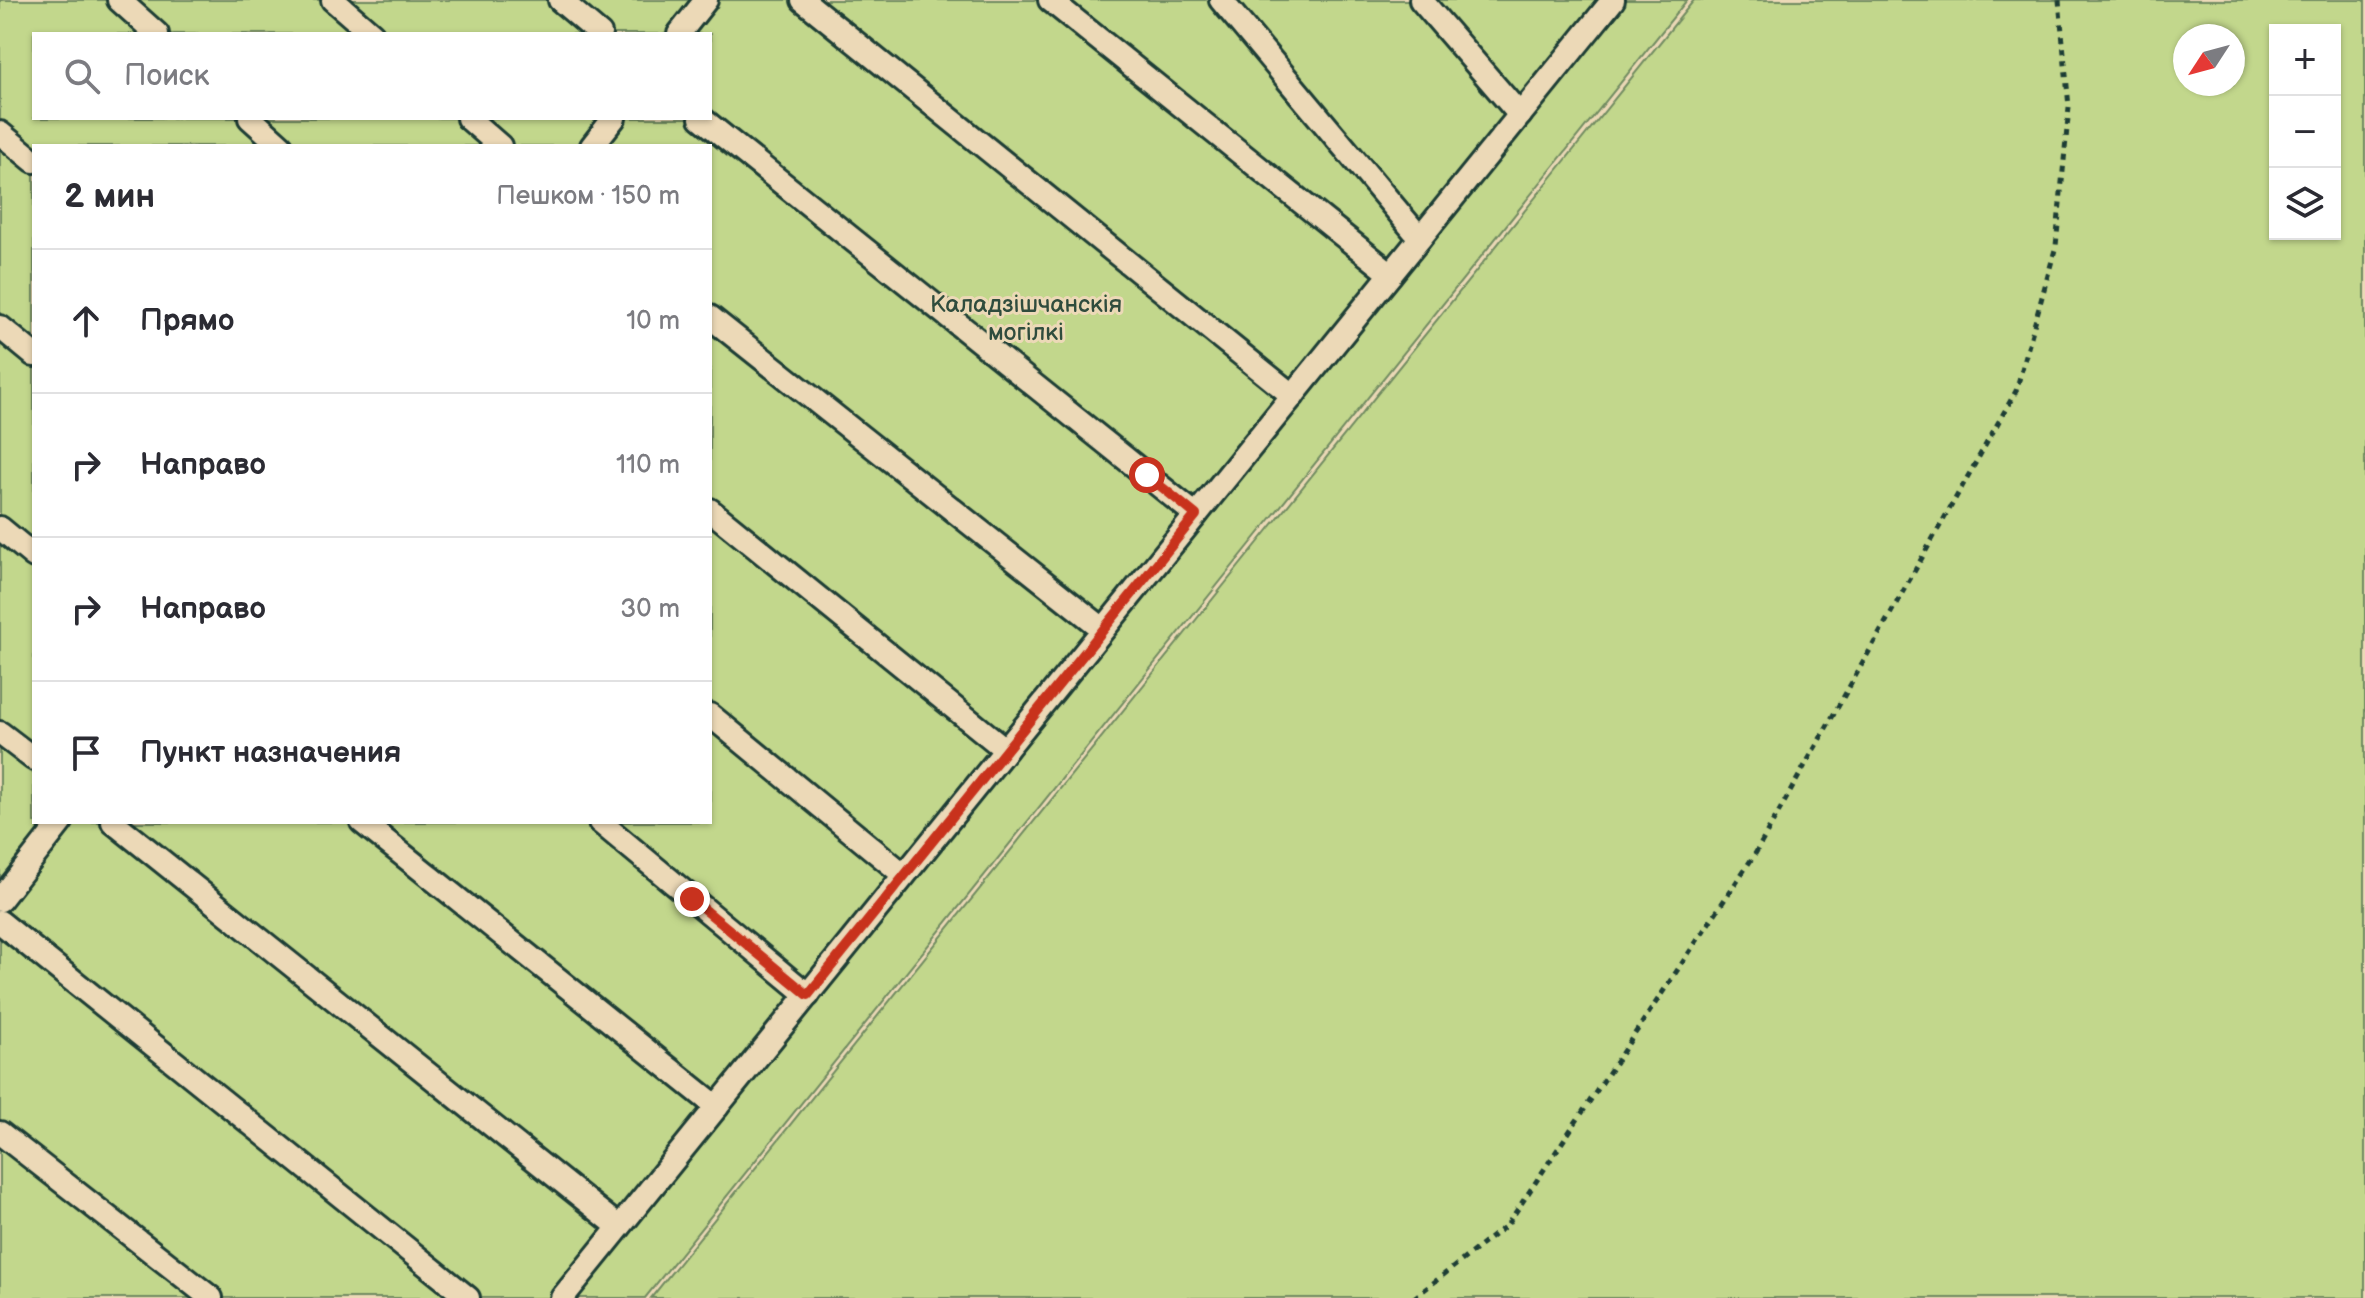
<!DOCTYPE html>
<html lang="ru">
<head>
<meta charset="utf-8">
<style>
	:root { --surface:#fff; --page:#f2f2f3; --text:#2b2b33; --muted:#7c7c81; --line:#e1e1e2 }
	body { margin:0; font-family:"Balsamiq Sans",sans-serif; background:var(--page); color:var(--text) }
	.controls { position:absolute; right:24px; top:24px; display:grid; overflow:hidden; border-radius:0px; box-shadow:0 2px 6px #0004 }
	.controls button { width:72px; height:72px; display:grid; place-items:center; padding:0; border:0; border-bottom:2px solid var(--line); background:var(--surface); color:var(--text); font:40px sans-serif }
	.compass { position:absolute; left:2173px; top:24px; width:72px; height:72px; border-radius:50%; background:var(--surface); box-shadow:0 2px 6px #0004; rotate:234deg }
	.stop { position:absolute; width:24px; height:24px; margin:-18px; border:6px solid #c8321e; border-radius:50%; background:#fff }
	.stop.end { background:#c8321e; border-color:#fff; box-shadow:0 2px 8px #0008 }
	.list { margin:0; padding:0; list-style:none }
	h2 { display:flex; justify-content:space-between; align-items:center; height:104px; margin:0; padding:0 32px; font-size:34px }
	h2 small { font-size:26px; font-weight:400; color:var(--muted) }
	.list li { display:grid; grid-template-columns:52px 1fr auto; gap:24px; align-items:center; box-sizing:border-box; height:144px; padding:0 32px; border-top:2px solid var(--line) }
	.list b { display:block; font-size:30px; white-space:nowrap }
	.list em { font-size:26px; font-style:normal; color:var(--muted) }
	.icon { flex:none; width:44px; height:44px; fill:none; stroke:currentColor; stroke-width:2; stroke-linecap:round; stroke-linejoin:round }
	.map { position:relative; flex:none; width:2365px; height:1298px; overflow:hidden }
	.search { position:absolute; background:var(--surface); box-shadow:0 2px 6px #0004; left:32px; top:32px; width:680px; height:88px; display:flex; align-items:center; gap:20px; box-sizing:border-box; padding:0 28px; border-radius:0px; color:var(--muted); font-size:30px }
	.panel { position:absolute; background:var(--surface); box-shadow:0 2px 6px #0004; left:32px; top:144px; width:680px; height:680px; border-radius:0px }
	.map>svg:first-child { display:block }
	.green { fill:#c2d78c; stroke:#708a60; stroke-width:2; fill-rule:evenodd }
	.lines { fill:none; stroke-linecap:round; stroke-linejoin:round }
	.service-casing { stroke:#1f3d34; stroke-width:28 }
	.path { stroke:#1f3d34; stroke-width:5; stroke-dasharray:6 6; stroke-linecap:butt }
	.service { stroke:#ecd9b7; stroke-width:22 }
	.route { stroke:#c8321e; stroke-width:10 }
	.labels { text-anchor:middle; dominant-baseline:central; stroke-width:6; stroke-linejoin:round; paint-order:stroke }
	.park-label { font-size:24px; fill:#2f4c3d; stroke:#ecd9b7 }
</style>
</head>
<body>
<div class="map">
<svg width="2365" height="1298" viewBox="0 0 2365 1298">
	<rect width="100%" height="100%" fill="#ecd9b7"/>
	<filter id="ink" filterUnits="userSpaceOnUse"><feTurbulence type="fractalNoise" baseFrequency=".0125" numOctaves="2"/><feDisplacementMap in="SourceGraphic" scale="16" xChannelSelector="R" yChannelSelector="G"/><feConvolveMatrix kernelMatrix="1 2 1 2 8 2 1 2 1" color-interpolation-filters="sRGB"/></filter>
	<g filter="url(#ink)">
		<g class="green">
			<path d="M0,0h1687l-1042,1298h-645zM34,34h676v84h-676zM34,146h676v676h-676z"/>
			<path d="M1694,0h671v1298h-1714zM2275,30h60v204h-60zM2185,36h48v48h-48z"/>
		</g>
		<g class="lines">
			<defs>
				<g id="service">
					<path d="M119,0l38,34"/>
					<path d="M333,0l39,34"/>
					<path d="M560,0l40,34"/>
					<path d="M803,0l490,396"/>
					<path d="M1050,0l341,274"/>
					<path d="M1221,0l199,238"/>
					<path d="M1421,0l99,115"/>
					<path d="M679,34l27,-34"/>
					<path d="M250,118l31,28"/>
					<path d="M468,118l32,28"/>
					<path d="M701,118l495,397"/>
					<path d="M0,133l34,28"/>
					<path d="M592,146l22,-28"/>
					<path d="M710,317l393,312"/>
					<path d="M0,327l34,28"/>
					<path d="M710,510l296,240"/>
					<path d="M0,528l34,28"/>
					<path d="M710,715l194,160"/>
					<path d="M0,733l34,26"/>
					<path d="M113,822l506,405"/>
					<path d="M362,822l355,285"/>
					<path d="M600,822l208,173"/>
					<path d="M0,900l61,-78"/>
					<path d="M0,922l468,376"/>
					<path d="M0,1133l211,165"/>
					<path d="M562,1298l1051,-1298"/>
				</g>
			</defs>
			<use href="#service" class="service-casing"/>
			<path class="path" d="M1414,1298l93,-73 248,-371 261,-463 40,-145 13,-139 -10,-107"/>
			<use href="#service" class="service"/>
		</g>
	</g>
	<g class="lines" filter="url(#ink)">
		<path class="route" d="M692,899l116,96 388,-480 -49,-40"/>
	</g>
	<g class="labels">
		<g class="park-label">
			<text x="1026" y="304">Каладзішчанскія<tspan x="1026" dy="28">могілкі</tspan></text>
		</g>
	</g>
</svg>
<div class="controls">
<button>+</button>
<button>−</button>
<button><svg class="icon" aria-label="layers" viewBox="0 0 24 24"><path d="M12 4l9 5-9 5-9-5zM3 14l9 5 9-5"/></svg></button>
</div>
<svg class="compass" viewBox="-18 -18 36 36"><path d="M0-13l5 13h-10z" fill="#e53935"/><path d="M0 13l5-13h-10z" fill="#7c7c81"/></svg>
<div class="stop" style="left:1147px;top:475px"></div>
<div class="stop end" style="left:692px;top:899px"></div>
<div class="search"><svg class="icon" aria-label="search" viewBox="0 0 24 24"><circle cx="10" cy="10" r="6"/><path d="M15 15l6 6"/></svg>Поиск</div>
<section class="panel">
<h2>2 мин<small>Пешком · 150 m</small></h2>
<ul class="list">
<li><svg class="icon" aria-label="ahead" viewBox="0 0 24 24"><path d="M12 20V5M6 11l6-6 6 6"/></svg><div><b>Прямо</b></div><em>10 m</em></li>
<li><svg class="icon" aria-label="right" viewBox="0 0 24 24"><path d="M7 20v-9h11M14 6l5 5-5 5"/></svg><div><b>Направо</b></div><em>110 m</em></li>
<li><svg class="icon" aria-label="right" viewBox="0 0 24 24"><path d="M7 20v-9h11M14 6l5 5-5 5"/></svg><div><b>Направо</b></div><em>30 m</em></li>
<li><svg class="icon" aria-label="arrive" viewBox="0 0 24 24"><path d="M6 21V4h12l-3 4 3 4H6"/></svg><div><b>Пункт назначения</b></div></li>
</ul>
</section>
</div>
</body>
</html>
